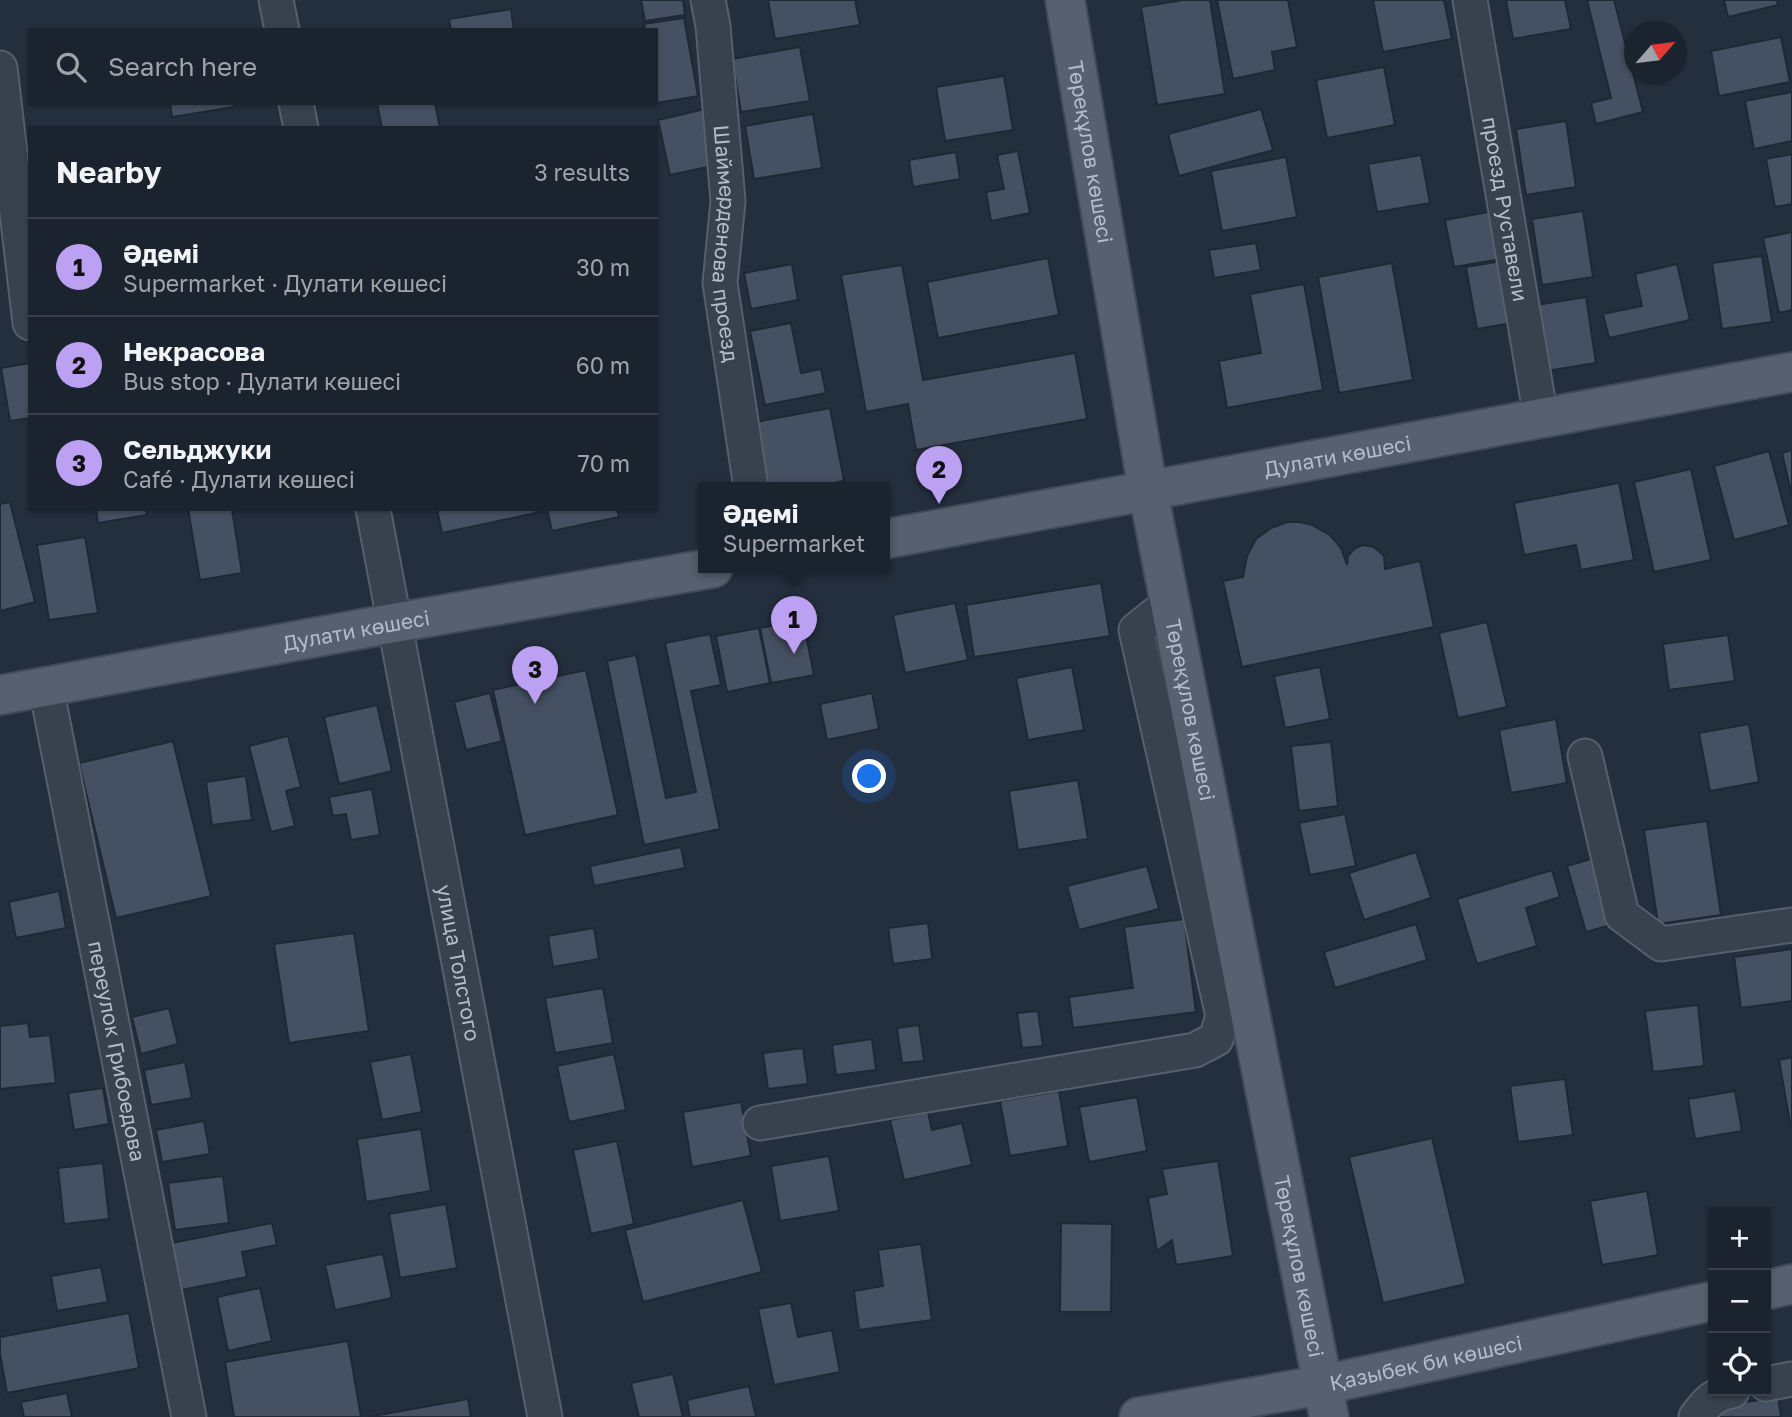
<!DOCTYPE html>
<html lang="en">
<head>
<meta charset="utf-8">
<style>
	:root { --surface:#1b232e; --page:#242b36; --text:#f1f3f6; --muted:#a0a4aa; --line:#39404a; --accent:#bca0f2 }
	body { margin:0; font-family:"Golos Text",sans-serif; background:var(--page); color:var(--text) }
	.controls { position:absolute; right:21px; bottom:21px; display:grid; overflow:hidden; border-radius:0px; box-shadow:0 2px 5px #0004 }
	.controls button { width:63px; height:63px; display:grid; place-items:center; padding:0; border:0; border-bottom:2px solid var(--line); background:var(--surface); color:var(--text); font:35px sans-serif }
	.compass { position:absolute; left:1624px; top:21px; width:63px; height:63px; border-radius:50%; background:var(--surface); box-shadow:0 2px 5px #0004; rotate:62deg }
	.you { position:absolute; left:870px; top:777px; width:24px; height:24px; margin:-18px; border:5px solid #fff; border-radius:50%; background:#1a73e8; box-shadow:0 0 0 10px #1a73e833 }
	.badge { display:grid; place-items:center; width:46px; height:46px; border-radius:50%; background:var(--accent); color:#111; font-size:23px; font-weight:700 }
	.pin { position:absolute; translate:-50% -58px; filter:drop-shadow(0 2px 4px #0008) }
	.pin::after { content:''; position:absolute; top:37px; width:24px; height:21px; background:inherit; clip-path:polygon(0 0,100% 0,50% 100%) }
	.popup { position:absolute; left:698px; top:482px; width:192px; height:91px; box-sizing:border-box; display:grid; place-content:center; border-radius:0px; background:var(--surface); filter:drop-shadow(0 2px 5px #0005); font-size:23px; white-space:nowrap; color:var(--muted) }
	.popup b { font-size:26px; color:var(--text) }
	.popup::after { content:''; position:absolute; left:50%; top:100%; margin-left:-14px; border:14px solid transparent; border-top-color:var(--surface) }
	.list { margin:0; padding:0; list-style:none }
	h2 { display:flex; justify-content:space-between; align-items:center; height:91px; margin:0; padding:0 28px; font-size:30px }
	h2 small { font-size:23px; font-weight:400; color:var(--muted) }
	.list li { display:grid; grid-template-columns:46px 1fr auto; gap:21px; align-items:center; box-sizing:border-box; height:98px; padding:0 28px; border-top:2px solid var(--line) }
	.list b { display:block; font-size:26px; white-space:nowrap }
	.list p { margin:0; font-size:23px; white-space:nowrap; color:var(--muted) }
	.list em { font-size:23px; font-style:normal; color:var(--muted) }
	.icon { flex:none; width:38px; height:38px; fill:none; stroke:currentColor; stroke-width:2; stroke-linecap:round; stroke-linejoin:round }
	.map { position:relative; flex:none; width:1792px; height:1417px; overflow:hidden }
	.search { position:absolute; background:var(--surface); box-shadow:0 2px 5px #0004; left:28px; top:28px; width:630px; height:77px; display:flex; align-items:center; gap:18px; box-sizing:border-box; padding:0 24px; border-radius:0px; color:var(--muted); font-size:26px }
	.panel { position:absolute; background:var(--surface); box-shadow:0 2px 5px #0004; left:28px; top:126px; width:630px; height:385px; border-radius:0px }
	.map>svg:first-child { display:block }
	.building { fill:#455162; stroke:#1f2835; stroke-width:2 }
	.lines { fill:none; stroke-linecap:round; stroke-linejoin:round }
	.minor-casing { stroke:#565f6c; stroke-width:37 }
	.major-casing { stroke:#414a57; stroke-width:42 }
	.minor { stroke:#38414e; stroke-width:33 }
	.major { stroke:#56606e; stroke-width:38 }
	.labels { text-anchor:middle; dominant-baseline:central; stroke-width:6; stroke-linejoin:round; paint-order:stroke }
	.street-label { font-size:21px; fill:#b4bcc9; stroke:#1d2633 }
</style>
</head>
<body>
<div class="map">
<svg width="1792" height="1417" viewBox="0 0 1792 1417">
	<rect width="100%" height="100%" fill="#242f3e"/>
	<g class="building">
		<path d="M641,0h42l2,15 -40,6z"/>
		<path d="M768,0h87l5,25 -85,14z"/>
		<path d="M1183,0h27l15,94 -68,11 -16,-98z"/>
		<path d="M1217,0h71l9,47 -25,5 3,18 -42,9z"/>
		<path d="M1373,0h71l8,39 -69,13z"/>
		<path d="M1506,0h59l6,29 -58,10z"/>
		<path d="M1587,0h27l29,112 -47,12 -5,-21 20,-5z"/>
		<path d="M1724,0h53l1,5 -50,12z"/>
		<path d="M511,9l3,21h-63l-2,-11z"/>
		<path d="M684,18l14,78 -41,7 -1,-73h-11l-1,-6z"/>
		<path d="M1781,37l9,45 -71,14 -8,-45z"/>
		<path d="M800,47l10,54 -69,11 -9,-53z"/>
		<path d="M1384,67l11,58 -68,13 -11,-58z"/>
		<path d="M1004,76l9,54 -68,11 -9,-54z"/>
		<path d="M1792,92v49l-38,8 -9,-48z"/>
		<path d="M170,103h64v4l-62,10z"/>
		<path d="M377,103h58l5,25h-58z"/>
		<path d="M705,109l12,56 -47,10 -12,-55z"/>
		<path d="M1261,109l12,41 -94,26 -11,-42z"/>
		<path d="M813,114l9,54 -68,11 -9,-53z"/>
		<path d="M1566,121l10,66 -50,8 -10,-66z"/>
		<path d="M1018,151l12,62 -39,8 -5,-29 18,-3 -7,-34z"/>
		<path d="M956,152l4,27 -47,8 -4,-27z"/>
		<path d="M1792,154v50l-17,3 -9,-48z"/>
		<path d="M1421,155l9,48 -53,9 -9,-48z"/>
		<path d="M1286,157l11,60 -75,14 -11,-60z"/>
		<path d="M1499,210l8,48 -53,9 -9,-47z"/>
		<path d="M1583,211l10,66 -51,8 -10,-66z"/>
		<path d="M1792,232v78l-13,3 -16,-75z"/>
		<path d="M1256,243l5,27 -47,8 -5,-28z"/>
		<path d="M1762,256l10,66 -50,7 -10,-66z"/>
		<path d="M1048,258l11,57 -121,23 -11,-56z"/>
		<path d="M1508,260l10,62 -41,7 -11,-62z"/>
		<path d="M1392,263l21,117 -74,13 -21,-116z"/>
		<path d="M792,264l6,36 -47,9 -7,-36z"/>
		<path d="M1677,264l13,56 -81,18 -6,-24 39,-8 -7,-32z"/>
		<path d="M902,265l21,115 152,-27 12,66 -171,31 -8,-46 -42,8 -25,-137z"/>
		<path d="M1304,284l19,106 -96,18 -8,-47 42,-8 -11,-59z"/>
		<path d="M1586,297l10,66 -50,8 -10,-66z"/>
		<path d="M791,323l10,50 20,-4 5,24 -61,12 -15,-74z"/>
		<path d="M30,363v55l-20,3 -9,-53z"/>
		<path d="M830,408l14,73 -37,7h-45l-12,-65z"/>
		<path d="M1792,450v46l-10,-43z"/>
		<path d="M1769,451l20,74 -55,15 -20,-74z"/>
		<path d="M1691,469l20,91 -57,12 -20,-90z"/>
		<path d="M1619,483l15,77 -53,10 -5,-25 -52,10 -10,-52z"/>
		<path d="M10,502l25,100 -35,9v-107z"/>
		<path d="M96,509h50l1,6 -49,8z"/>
		<path d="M188,509h44l10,64 -42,7z"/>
		<path d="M437,509h99v4l-94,20z"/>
		<path d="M547,509h70l2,8 -67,14z"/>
		<path d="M1288,522h12l12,3 18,10 11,13 6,17 1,-9 6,-7 8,-4 12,2 10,9 1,13 35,-8 14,66 -192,40 -19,-86 20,-4 4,-21 9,-17 15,-11z"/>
		<path d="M85,537l13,76 -49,7 -12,-75z"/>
		<path d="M1101,583l9,53 -136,21 -8,-52z"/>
		<path d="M955,603l13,57 -63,13 -12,-58z"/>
		<path d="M803,620l11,55 -43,8 -11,-55z"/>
		<path d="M1487,622l20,85 -49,11 -19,-85z"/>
		<path d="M759,628l11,55 -43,9 -11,-56z"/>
		<path d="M710,634l11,51 -30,6 29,138 -76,16 -37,-184 29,-6 30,143 30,-6 -31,-149z"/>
		<path d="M1728,635l7,46 -66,9 -6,-46z"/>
		<path d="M1072,667l12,63 -56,10 -12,-62z"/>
		<path d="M1320,667l10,52 -45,9 -11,-52z"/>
		<path d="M586,670l32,145 -93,20 -32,-145z"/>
		<path d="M490,693l12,48 -36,9 -12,-48z"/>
		<path d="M872,693l7,36 -52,11 -7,-36z"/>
		<path d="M377,705l15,66 -53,13 -15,-67z"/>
		<path d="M1556,719l11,64 -56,10 -12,-63z"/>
		<path d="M1749,724l10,58 -49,9 -11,-58z"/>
		<path d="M288,736l13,51 -15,4 9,35 -24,6 -22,-86z"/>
		<path d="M173,741l38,155 -95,22 -37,-155z"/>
		<path d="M1331,742l7,64 -39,5 -8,-65z"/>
		<path d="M246,776l6,44 -40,5 -6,-43z"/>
		<path d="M1078,780l10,59 -70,11 -9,-59z"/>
		<path d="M372,789l8,46 -29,5 -5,-26 -13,2 -4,-19z"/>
		<path d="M1345,814l11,52 -46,9 -11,-52z"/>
		<path d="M1707,821l14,94 -63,9 -14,-94z"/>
		<path d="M681,847l4,21 -91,18 -4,-20z"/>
		<path d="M1416,852l15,46 -67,22 -15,-47z"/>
		<path d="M1601,856l20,66 -35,10 -19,-66z"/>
		<path d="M1147,866l12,43 -80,21 -12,-44z"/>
		<path d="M1552,870l8,27 -34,11 11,38 -60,18 -20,-65z"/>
		<path d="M59,891l7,37 -50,10 -7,-36z"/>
		<path d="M1184,919l12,93 -123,16 -4,-31 64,-9 -9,-61z"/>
		<path d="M928,923l4,36 -39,5 -5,-36z"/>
		<path d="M1416,924l11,36 -92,28 -11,-36z"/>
		<path d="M594,928l5,31 -46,8 -5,-31z"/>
		<path d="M354,933l15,98 -80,12 -15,-99z"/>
		<path d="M1792,949v52l-51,7 -7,-51z"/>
		<path d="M603,988l10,55 -58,10 -10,-55z"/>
		<path d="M1698,1005l6,61 -51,6 -8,-61z"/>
		<path d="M169,1008l9,36 -37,10 -9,-37z"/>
		<path d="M1038,1011l5,35 -21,2 -5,-35z"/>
		<path d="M28,1023l2,14 20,-2 6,48 -56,6v-63z"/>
		<path d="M919,1025l5,36 -22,2 -5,-35z"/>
		<path d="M872,1039l4,31 -40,5 -4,-30z"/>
		<path d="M803,1048l5,36 -40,5 -5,-36z"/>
		<path d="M411,1054l11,58 -40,8 -12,-58z"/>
		<path d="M614,1054l12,56 -57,12 -12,-56z"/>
		<path d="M1792,1057v66h-2l-11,-63z"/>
		<path d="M185,1062l7,36 -41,7 -7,-35z"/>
		<path d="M1565,1079l8,56 -55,7 -8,-56z"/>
		<path d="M103,1088l6,36 -35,6 -6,-37z"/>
		<path d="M1059,1091l9,55 -58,10 -10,-55z"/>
		<path d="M1735,1091l7,40 -47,8 -7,-40z"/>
		<path d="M1137,1097l10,54 -58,11 -10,-55z"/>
		<path d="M741,1102l10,54 -59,11 -9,-55z"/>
		<path d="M928,1112l4,18 30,-7 10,42 -68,15 -14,-60z"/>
		<path d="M204,1121l6,33 -48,8 -6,-32z"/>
		<path d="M421,1129l10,62 -65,11 -9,-63z"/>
		<path d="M1432,1138l34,146 -83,19 -34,-146z"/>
		<path d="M617,1141l17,83 -43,10 -18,-84z"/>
		<path d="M829,1156l10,55 -59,10 -9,-55z"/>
		<path d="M1218,1161l15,95 -57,9 -4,-25 -15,11 -9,-53 19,-4 -5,-25z"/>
		<path d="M103,1163l6,56 -45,5 -6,-56z"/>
		<path d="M223,1176l6,47 -54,7 -7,-47z"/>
		<path d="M1647,1191l11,64 -56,10 -12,-64z"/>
		<path d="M743,1200l19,72 -119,30 -18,-72z"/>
		<path d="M446,1204l11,64 -57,10 -11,-64z"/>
		<path d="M272,1223l5,22 -35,7 5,25 -65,13 -10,-47z"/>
		<path d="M1061,1223l51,1 -1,88h-51z"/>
		<path d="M921,1244l11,76 -73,10 -5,-39 29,-5 -5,-36z"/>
		<path d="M383,1254l9,44 -57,12 -10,-45z"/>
		<path d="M101,1267l7,35 -51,9 -6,-35z"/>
		<path d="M260,1288l12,53 -44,10 -11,-54z"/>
		<path d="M791,1303l7,34 34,-7 8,42 -66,13 -16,-76z"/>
		<path d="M129,1313l10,55 -132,25 -7,-39v-17z"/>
		<path d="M348,1341l13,76h-127l-9,-55z"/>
		<path d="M673,1374l10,43h-44l-8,-34z"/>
		<path d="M749,1386l7,31h-66l-3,-17z"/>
		<path d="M67,1393l5,24h-48l-3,-15z"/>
		<path d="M1778,1397l3,20h-66l-2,-10z"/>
		<path d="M468,1399l3,18h-103z"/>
	</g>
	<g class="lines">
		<defs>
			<g id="minor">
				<path d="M276,0l6,30"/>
				<path id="s1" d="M708,0l5,26 15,175 -8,82 31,205"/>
				<path id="s2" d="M1470,0l71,418"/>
				<path d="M0,68l30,255"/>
				<path d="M296,103l5,25"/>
				<path id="s3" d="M373,509l172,908"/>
				<path id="s4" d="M46,687l143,730"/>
				<path d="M1585,756l37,159 39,29 131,-19"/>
				<path d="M760,1123l435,-73 21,-11 7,-23 -87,-386 34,-27"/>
				<path d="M1766,1384l26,-5"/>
				<path d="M1696,1417c11,-15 18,-23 36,-26"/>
			</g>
			<g id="major">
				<path id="s5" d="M1065,0l83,491 181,926"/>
				<path id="s6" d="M885,539l907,-167"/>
				<path id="s7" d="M0,695l394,-72 319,-55"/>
				<path d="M1766,1290l26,-6"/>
				<path id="s8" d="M1139,1417l183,-32 391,-84"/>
			</g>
		</defs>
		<use href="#minor" class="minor-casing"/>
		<use href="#major" class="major-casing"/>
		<use href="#minor" class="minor"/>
		<use href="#major" class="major"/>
	</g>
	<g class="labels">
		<g class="street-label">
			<text stroke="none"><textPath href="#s5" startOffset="154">Төреқұлов көшесі</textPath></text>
			<text stroke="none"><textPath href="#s2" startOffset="212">проезд Руставели</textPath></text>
			<text stroke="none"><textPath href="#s1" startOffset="245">Шаймерденова проезд</textPath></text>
			<text stroke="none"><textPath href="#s6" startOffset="460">Дулати көшесі</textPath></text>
			<text stroke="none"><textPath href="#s7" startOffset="362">Дулати көшесі</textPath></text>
			<text stroke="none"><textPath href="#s5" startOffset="721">Төреқұлов көшесі</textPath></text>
			<text stroke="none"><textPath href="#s3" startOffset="462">улица Толстого</textPath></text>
			<text stroke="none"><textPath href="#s4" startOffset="371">переулок Грибоедова</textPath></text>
			<text stroke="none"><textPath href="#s5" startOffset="1288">Төреқұлов көшесі</textPath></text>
			<text stroke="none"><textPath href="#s8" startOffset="292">Қазыбек би көшесі</textPath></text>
		</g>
	</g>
</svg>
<div class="controls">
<button>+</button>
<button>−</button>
<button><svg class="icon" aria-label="locate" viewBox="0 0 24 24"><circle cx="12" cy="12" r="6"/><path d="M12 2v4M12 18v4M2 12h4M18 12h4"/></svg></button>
</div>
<svg class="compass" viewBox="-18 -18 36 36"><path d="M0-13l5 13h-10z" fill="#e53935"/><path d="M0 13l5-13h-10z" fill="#a0a4aa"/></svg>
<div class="you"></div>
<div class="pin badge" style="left:794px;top:654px">1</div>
<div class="popup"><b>Әдемі</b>Supermarket</div>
<div class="pin badge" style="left:939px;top:504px">2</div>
<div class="pin badge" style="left:535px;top:704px">3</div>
<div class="search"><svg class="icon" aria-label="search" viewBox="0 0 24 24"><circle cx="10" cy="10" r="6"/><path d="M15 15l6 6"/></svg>Search here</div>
<section class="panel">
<h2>Nearby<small>3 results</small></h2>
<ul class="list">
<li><span class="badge">1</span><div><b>Әдемі</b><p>Supermarket · Дулати көшесі</p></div><em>30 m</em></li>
<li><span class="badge">2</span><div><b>Некрасова</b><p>Bus stop · Дулати көшесі</p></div><em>60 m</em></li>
<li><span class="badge">3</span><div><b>Сельджуки</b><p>Café · Дулати көшесі</p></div><em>70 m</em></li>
</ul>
</section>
</div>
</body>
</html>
